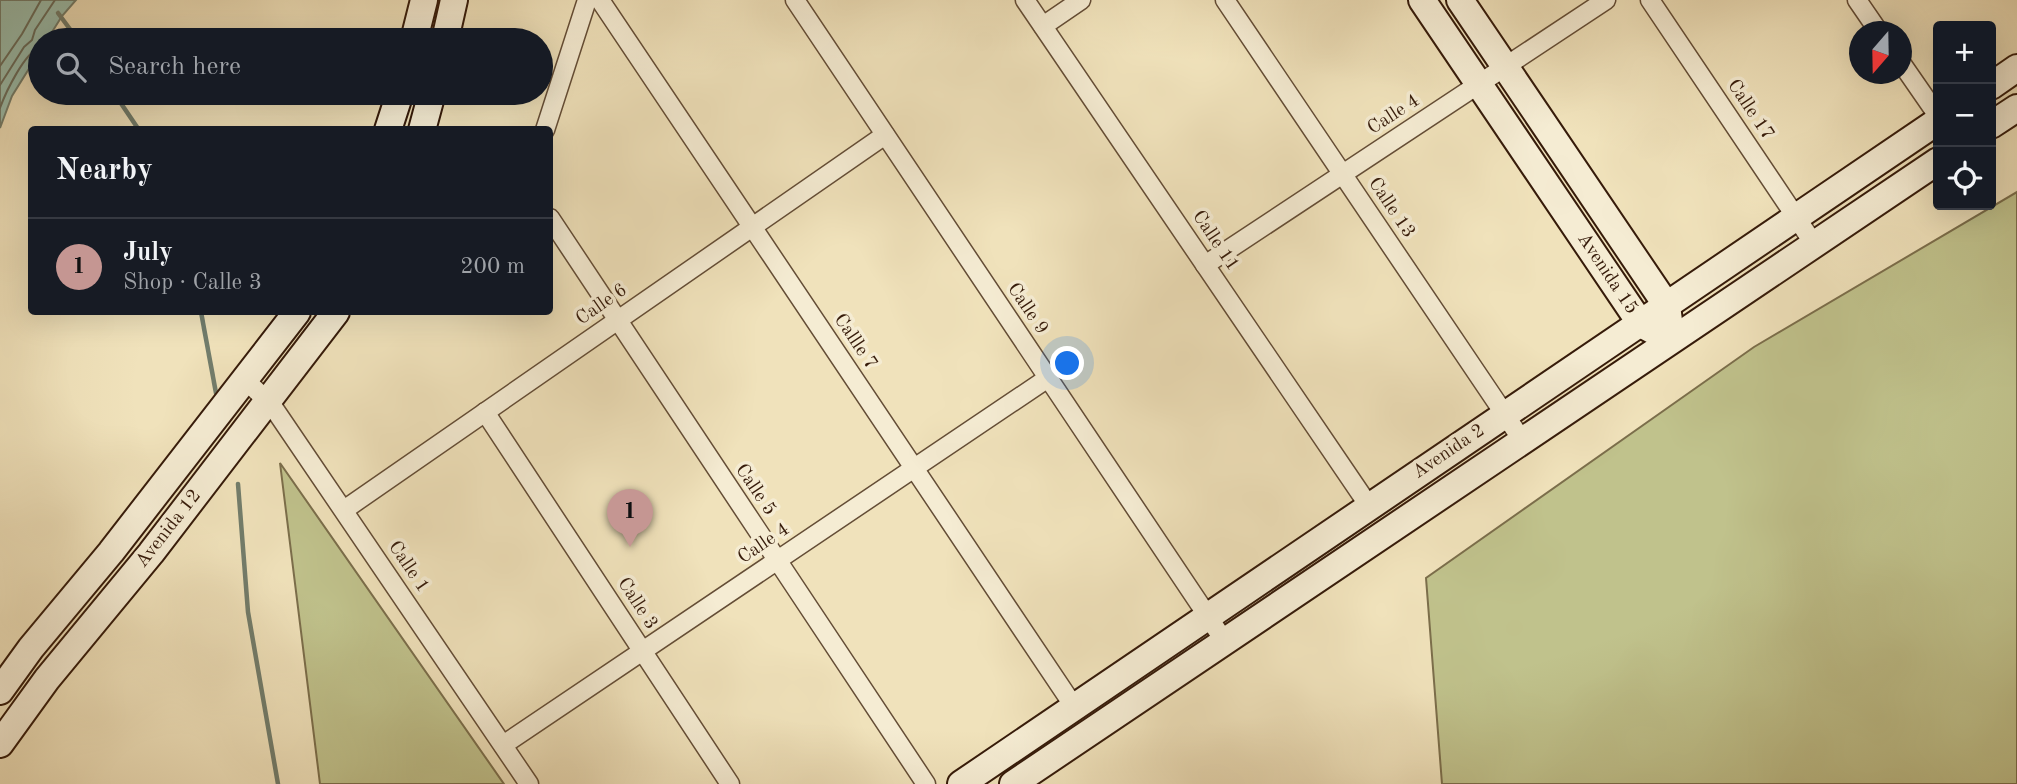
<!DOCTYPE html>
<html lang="en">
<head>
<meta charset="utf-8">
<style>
	:root { --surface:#171b24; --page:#242831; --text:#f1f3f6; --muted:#9ea1a6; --line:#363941; --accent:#c59692 }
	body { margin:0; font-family:"Old Standard TT",serif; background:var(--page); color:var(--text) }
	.controls { position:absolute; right:21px; top:21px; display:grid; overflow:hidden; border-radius:7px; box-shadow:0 7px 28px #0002 }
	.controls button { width:63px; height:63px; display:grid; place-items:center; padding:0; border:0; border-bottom:2px solid var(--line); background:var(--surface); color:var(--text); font:35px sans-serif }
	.compass { position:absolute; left:1849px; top:21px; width:63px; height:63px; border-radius:50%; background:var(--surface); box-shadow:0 7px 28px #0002; rotate:200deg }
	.you { position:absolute; left:1068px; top:364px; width:24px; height:24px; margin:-18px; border:5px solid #fff; border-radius:50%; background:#1a73e8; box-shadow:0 0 0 10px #1a73e833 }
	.badge { display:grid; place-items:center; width:46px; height:46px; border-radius:50%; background:var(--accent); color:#111; font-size:23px; font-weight:700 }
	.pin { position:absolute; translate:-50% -58px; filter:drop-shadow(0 2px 4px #0008) }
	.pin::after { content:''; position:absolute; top:37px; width:24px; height:21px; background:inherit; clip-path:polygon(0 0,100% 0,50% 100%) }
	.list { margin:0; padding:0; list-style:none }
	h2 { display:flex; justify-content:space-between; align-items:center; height:91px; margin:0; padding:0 28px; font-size:30px }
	h2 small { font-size:23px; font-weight:400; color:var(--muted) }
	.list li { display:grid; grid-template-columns:46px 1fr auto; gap:21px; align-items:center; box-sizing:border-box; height:98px; padding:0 28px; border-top:2px solid var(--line) }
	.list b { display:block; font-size:26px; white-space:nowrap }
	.list p { margin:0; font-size:23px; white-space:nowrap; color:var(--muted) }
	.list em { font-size:23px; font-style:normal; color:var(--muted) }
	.icon { flex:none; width:38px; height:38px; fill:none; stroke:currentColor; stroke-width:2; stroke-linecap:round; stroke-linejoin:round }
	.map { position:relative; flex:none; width:2017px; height:784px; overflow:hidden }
	.search { position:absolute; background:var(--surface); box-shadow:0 7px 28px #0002; left:28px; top:28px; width:525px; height:77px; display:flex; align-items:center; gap:18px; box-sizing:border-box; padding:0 24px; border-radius:38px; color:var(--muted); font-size:26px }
	.panel { position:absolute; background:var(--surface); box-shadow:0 7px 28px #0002; left:28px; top:126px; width:525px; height:189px; border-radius:7px }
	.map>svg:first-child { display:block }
	.green { fill:#c0c28c; stroke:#7b6e4b; stroke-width:2 }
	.water { fill:#9abead; stroke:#727d6c; stroke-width:2 }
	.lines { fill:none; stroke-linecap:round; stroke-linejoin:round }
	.shore { stroke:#686c5c; stroke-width:2 }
	.stream { stroke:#727d6c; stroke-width:4.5 }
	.street-casing { stroke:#644d36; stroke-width:21 }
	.secondary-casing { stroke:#361b0a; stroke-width:30 }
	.street { stroke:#f5ecd3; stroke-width:18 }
	.secondary { stroke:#f5ecd3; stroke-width:26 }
	.labels { text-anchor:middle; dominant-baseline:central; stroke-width:7; stroke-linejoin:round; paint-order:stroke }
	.street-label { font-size:19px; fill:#361b0a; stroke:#f5ecd3 }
</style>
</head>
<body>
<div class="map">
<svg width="2017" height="784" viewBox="0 0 2017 784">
	<rect width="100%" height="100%" fill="#f0e2bb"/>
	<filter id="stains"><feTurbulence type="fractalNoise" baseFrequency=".00286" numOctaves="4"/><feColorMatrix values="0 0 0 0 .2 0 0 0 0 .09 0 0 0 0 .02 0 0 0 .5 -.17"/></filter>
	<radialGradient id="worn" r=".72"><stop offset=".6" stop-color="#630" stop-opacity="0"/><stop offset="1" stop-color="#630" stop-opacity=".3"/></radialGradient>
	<g class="green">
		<path d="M2017,192v592h-575l-16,-206 328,-231z"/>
		<path d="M280,463l224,321h-184z"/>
	</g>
	<path class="water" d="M0,0h76l-14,16 -15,24h-7v11l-28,45 -12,32z"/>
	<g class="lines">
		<g class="shore">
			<path d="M0,66l22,-32 19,-34"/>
			<path d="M0,85l24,-38 8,-7 3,-10 20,-30"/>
			<path d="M0,108c5,-14 25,-57 40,-60"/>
		</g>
		<g class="stream">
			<path d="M58,13l20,27"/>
			<path d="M114,93l25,37"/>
			<path d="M201,312l15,81"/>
			<path d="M238,484l10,128 30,172"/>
		</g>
		<defs>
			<g id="street">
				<path d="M600,0l475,708"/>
				<path d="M795,0l430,642"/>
				<path d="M1025,0l344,506"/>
				<path d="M1225,0l297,440"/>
				<path d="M1650,0l164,244"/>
				<path d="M1857,0l22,32"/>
				<path d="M1043,26l38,-26"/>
				<path d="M1902,64l36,52"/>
				<path d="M545,130l42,-130"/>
				<path d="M550,218l376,566"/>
				<path d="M1205,265l401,-265"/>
				<path d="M245,380l26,24 258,380"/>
				<path d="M485,412l245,372"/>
				<path d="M344,510l541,-375"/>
				<path d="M503,745l545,-367"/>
			</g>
			<g id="secondary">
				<path d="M1422,0l219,324 13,7"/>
				<path d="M1460,0l207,306 2,15"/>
				<path d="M414,40l10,-40"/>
				<path d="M445,40l9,-40"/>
				<path d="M1991,86l26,-18"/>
				<path d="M1991,125l26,-17"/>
				<path d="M388,130l12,-37"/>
				<path d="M422,130l10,-37"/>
				<path d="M0,691l31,-43 80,-96 186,-240"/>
				<path d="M0,744l47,-65 104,-126 185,-241"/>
				<path d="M961,784l977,-663"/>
				<path d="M1013,784l925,-623"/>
			</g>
		</defs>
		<use href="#street" class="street-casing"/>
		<use href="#secondary" class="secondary-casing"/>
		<use href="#street" class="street"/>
		<use href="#secondary" class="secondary"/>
	</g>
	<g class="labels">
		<g class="street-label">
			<text transform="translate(1750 110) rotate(56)">Calle 17</text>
			<text transform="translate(1394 115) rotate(-33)">Calle 4</text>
			<text transform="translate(1391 208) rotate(56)">Calle 13</text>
			<text transform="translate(1215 241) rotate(56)">Calle 11</text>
			<text transform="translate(1607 274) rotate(56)">Avenida 15</text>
			<text transform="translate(602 305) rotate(-35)">Calle 6</text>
			<text transform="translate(1027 309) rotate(56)">Calle 9</text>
			<text transform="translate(855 342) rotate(56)">Callle 7</text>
			<text transform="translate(1449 452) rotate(-34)">Avenida 2</text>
			<text transform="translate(755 490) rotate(56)">Calle 5</text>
			<text transform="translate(169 529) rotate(-52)">Avenida 12</text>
			<text transform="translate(764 544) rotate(-34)">Calle 4</text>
			<text transform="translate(408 567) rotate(56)">Calle 1</text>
			<text transform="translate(637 604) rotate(57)">Calle 3</text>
		</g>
	</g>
	<rect width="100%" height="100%" filter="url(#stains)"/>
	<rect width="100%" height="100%" fill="url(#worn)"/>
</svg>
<div class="controls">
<button>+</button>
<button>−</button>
<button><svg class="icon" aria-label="locate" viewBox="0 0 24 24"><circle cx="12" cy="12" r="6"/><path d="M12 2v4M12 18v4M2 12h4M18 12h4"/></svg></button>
</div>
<svg class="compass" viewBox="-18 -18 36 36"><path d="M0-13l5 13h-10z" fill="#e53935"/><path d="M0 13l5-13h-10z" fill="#9ea1a6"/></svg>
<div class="you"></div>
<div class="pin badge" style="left:630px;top:547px">1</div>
<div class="search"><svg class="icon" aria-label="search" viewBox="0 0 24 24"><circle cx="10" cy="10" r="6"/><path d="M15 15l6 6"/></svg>Search here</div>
<section class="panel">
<h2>Nearby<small></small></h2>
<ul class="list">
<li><span class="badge">1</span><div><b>July</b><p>Shop · Calle 3</p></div><em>200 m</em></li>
</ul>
</section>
</div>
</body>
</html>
